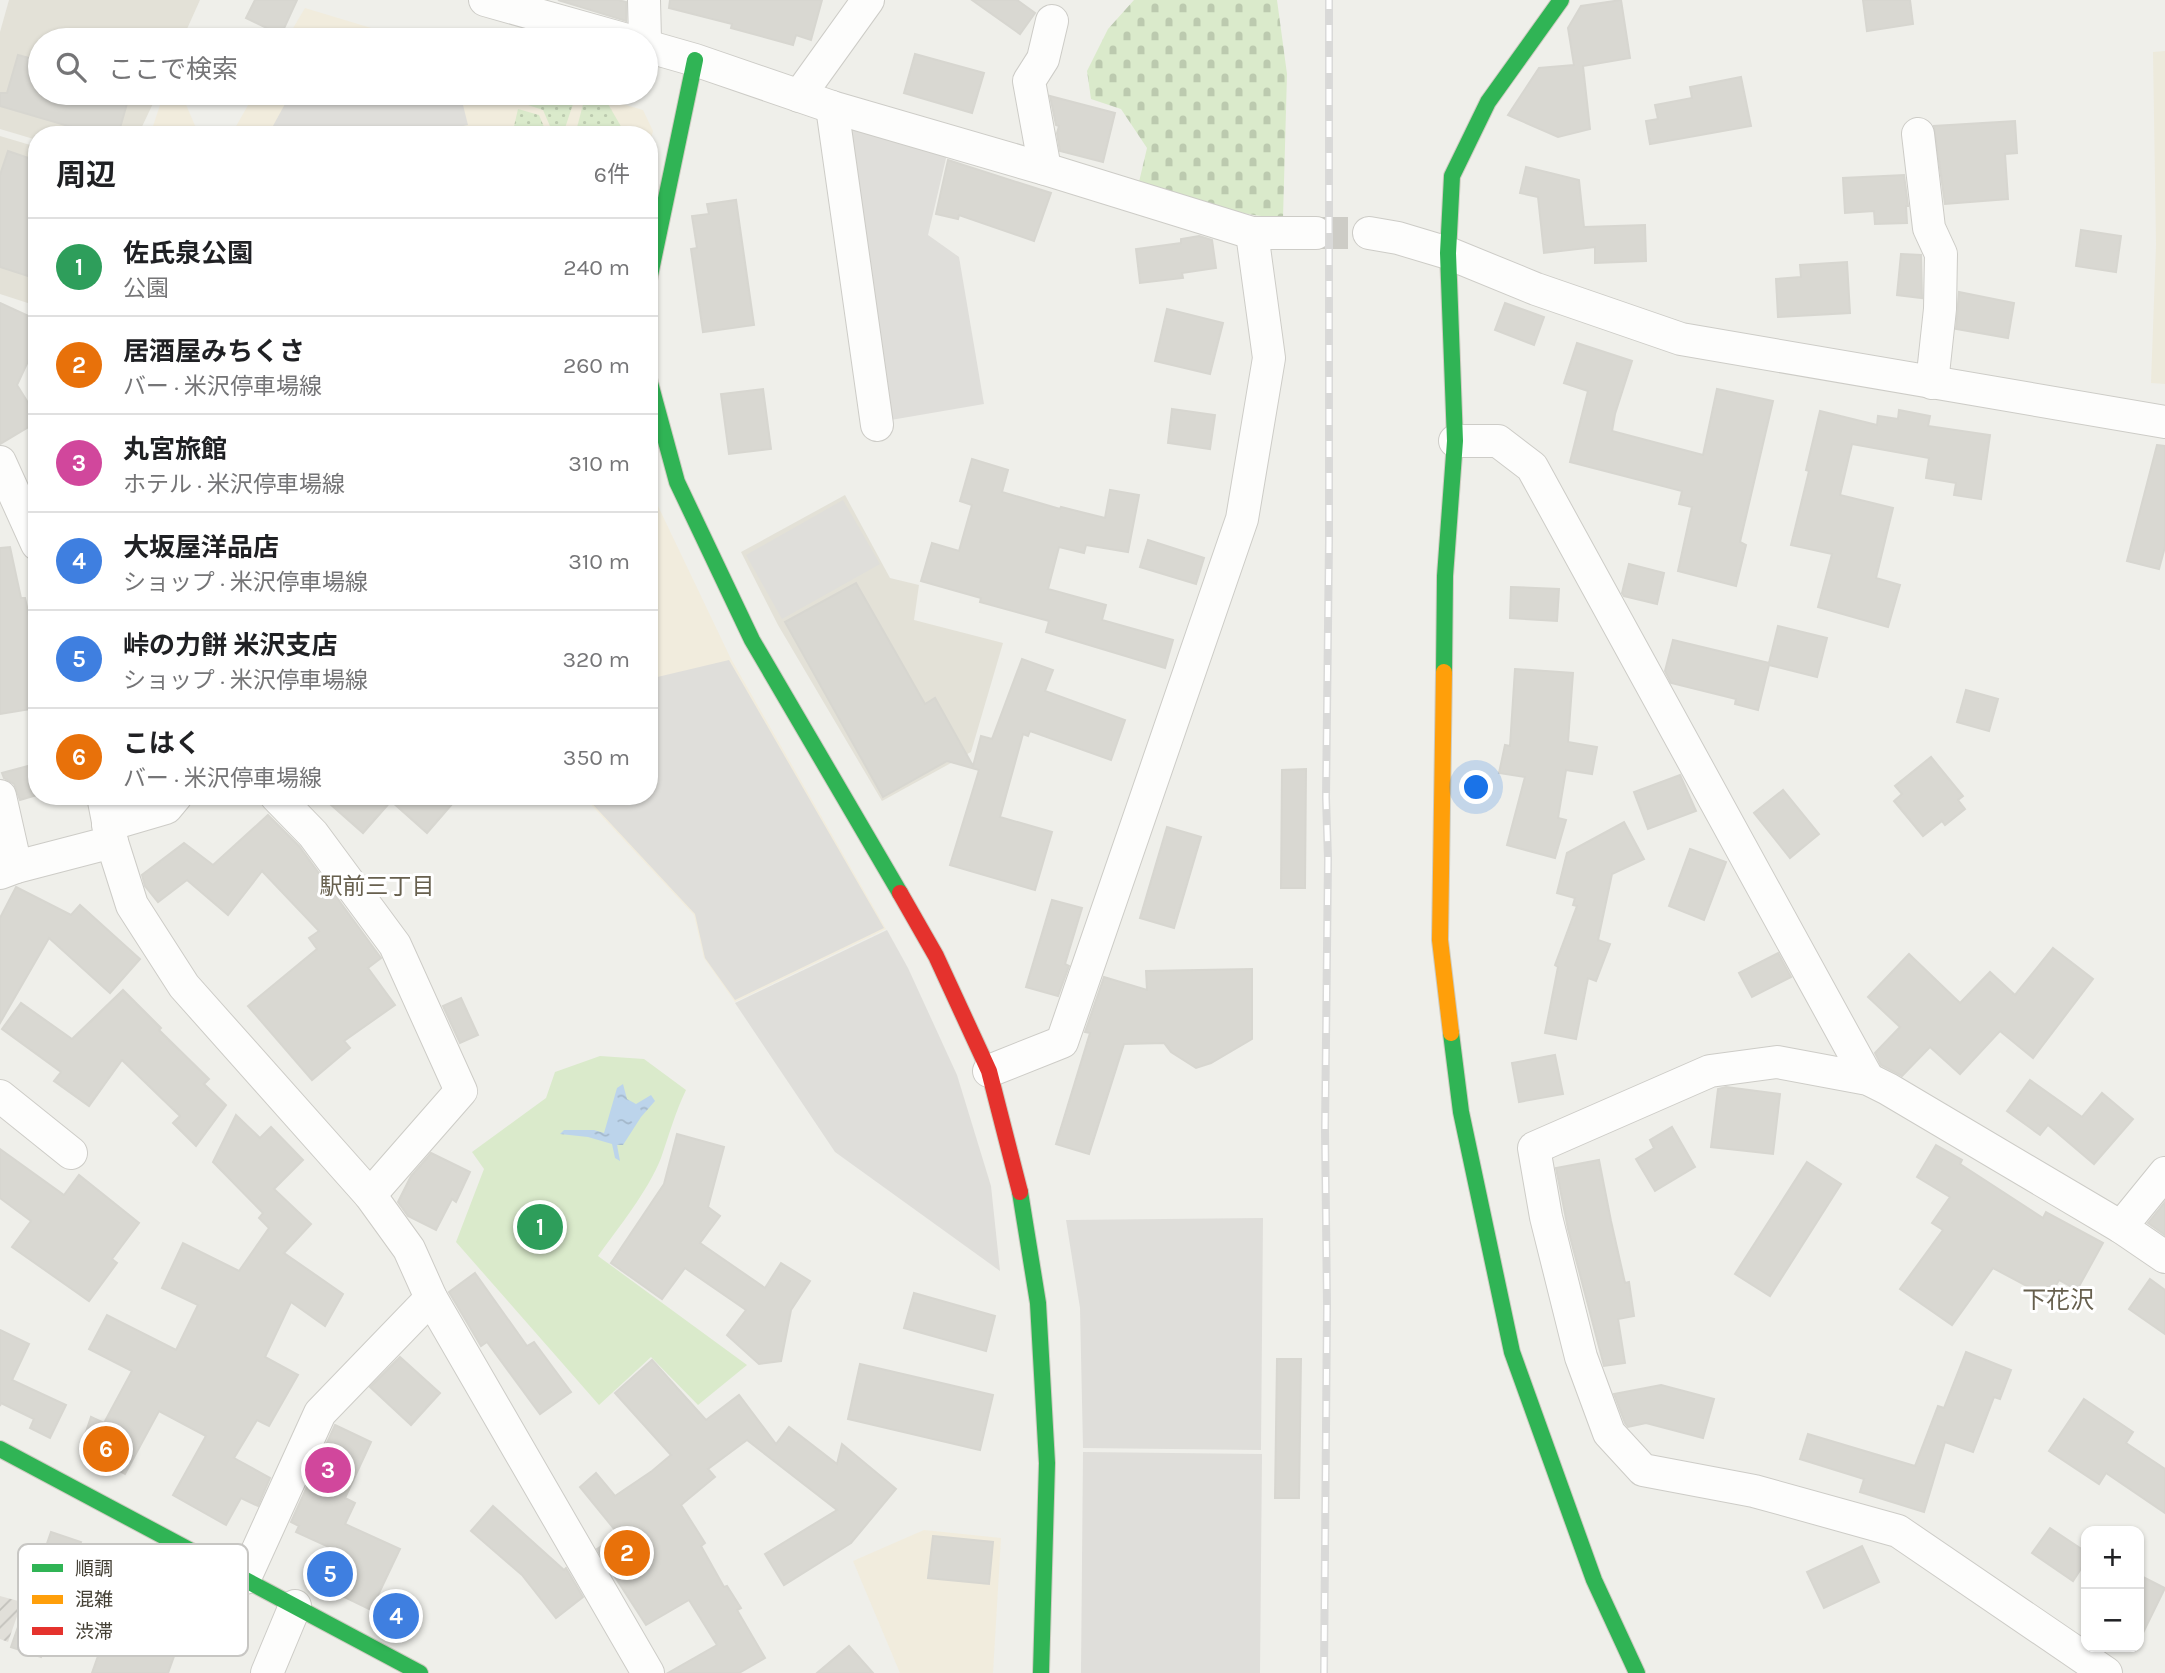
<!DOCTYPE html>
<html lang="ja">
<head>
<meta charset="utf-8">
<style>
	:root { --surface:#fff; --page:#f2f2f2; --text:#202124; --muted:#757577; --line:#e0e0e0; --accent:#807e75 }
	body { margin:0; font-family:Karla,"Noto Sans JP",sans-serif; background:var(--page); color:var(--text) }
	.controls { position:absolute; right:21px; bottom:21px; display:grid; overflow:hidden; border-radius:14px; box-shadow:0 2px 5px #0004 }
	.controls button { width:63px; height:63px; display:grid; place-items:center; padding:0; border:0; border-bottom:2px solid var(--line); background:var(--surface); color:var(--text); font:35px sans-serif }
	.you { position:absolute; left:1477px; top:788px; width:24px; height:24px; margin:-18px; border:5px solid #fff; border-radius:50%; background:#1a73e8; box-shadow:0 0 0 10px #1a73e833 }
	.badge { display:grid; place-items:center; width:46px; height:46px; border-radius:50%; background:var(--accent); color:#fff; font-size:23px; font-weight:700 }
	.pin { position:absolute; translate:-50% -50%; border:4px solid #fff; box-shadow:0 2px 7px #0006 }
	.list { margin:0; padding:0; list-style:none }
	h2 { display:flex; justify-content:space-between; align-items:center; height:91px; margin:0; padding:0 28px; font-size:30px }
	h2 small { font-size:23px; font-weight:400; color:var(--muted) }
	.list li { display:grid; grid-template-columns:46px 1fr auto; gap:21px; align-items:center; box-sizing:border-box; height:98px; padding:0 28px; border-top:2px solid var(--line) }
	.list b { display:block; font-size:26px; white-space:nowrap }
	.list p { margin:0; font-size:23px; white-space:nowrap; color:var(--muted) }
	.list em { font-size:23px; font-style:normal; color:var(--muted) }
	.icon { flex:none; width:38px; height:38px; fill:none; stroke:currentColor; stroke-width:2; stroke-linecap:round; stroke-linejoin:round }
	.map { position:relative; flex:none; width:2165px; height:1673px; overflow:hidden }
	.search { position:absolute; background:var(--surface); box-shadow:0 2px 5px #0004; left:28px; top:28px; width:630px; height:77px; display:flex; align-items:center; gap:18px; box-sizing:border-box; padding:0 24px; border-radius:38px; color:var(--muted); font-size:26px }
	.panel { position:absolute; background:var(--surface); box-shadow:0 2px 5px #0004; left:28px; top:126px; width:630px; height:679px; border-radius:28px }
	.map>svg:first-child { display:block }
	.residential { fill:#e3e1d7 }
	.commercial { fill:#f1ecdd }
	.industrial { fill:url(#industrial-furrows) }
	.education { fill:#edeadc }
	.grass { fill:url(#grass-dots) }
	.cemetery { fill:url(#cemetery-stones) }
	.green { fill:#daeacb }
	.parking { fill:#dfdeda }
	.water { fill:url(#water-ripples) }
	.building { fill:#d9d8d2; stroke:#d7d6d0; stroke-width:2 }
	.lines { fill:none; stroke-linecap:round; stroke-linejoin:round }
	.street-tunnel { stroke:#cdccc6; stroke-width:32; stroke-dasharray:32 16; stroke-linecap:butt }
	.street-casing { stroke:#cdccc7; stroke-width:34 }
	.fast-casing { stroke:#ceccc1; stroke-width:18 }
	.slow-casing { stroke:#ceccc1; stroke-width:18 }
	.jam-casing { stroke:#ceccc1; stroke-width:18 }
	.street { stroke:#fdfdfc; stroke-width:32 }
	.fast { stroke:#30b455; stroke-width:16 }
	.slow { stroke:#ff9f0a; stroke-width:16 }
	.jam { stroke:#e5322d; stroke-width:16 }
	.rail-casing { stroke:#d9d9d8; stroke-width:8 }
	.rail { stroke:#fff; stroke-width:5; stroke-dasharray:16; stroke-linecap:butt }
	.labels { text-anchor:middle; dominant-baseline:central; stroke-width:6; stroke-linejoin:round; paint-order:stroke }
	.neighbourhood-label { font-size:23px; fill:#67604e; stroke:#fff }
	.quarter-label { font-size:24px; fill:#67604e; stroke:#fff }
	.key { fill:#fff; stroke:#c7c6c3; stroke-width:2 }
	.key-label { font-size:19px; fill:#454136 }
</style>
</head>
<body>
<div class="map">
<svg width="2165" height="1673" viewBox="0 0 2165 1673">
	<defs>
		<pattern id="industrial-furrows" width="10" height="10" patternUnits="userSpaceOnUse" patternTransform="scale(1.75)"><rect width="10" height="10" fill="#e1dfd9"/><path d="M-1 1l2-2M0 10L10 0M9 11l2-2" fill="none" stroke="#c2c1bb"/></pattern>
		<pattern id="grass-dots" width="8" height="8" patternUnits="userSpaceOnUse" patternTransform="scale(1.75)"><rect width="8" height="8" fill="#daeacb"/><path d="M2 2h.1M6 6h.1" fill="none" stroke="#bccaaf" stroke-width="1.8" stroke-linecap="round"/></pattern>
		<pattern id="cemetery-stones" width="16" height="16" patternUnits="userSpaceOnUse" patternTransform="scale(1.75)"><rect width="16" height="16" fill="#daeacb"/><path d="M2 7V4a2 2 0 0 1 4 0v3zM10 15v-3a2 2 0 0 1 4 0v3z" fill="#bccaaf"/></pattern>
		<pattern id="water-ripples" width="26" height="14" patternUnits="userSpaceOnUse" patternTransform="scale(1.75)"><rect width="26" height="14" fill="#bcd4eb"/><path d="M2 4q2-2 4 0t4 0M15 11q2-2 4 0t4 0" fill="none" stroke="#a3b7ca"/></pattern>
	</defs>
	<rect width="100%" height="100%" fill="#efefea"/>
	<g class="residential">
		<path d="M9,0h191l-18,40h-142v53h118l-20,42h-101v5l-37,-11v-97z"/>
		<path d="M0,136l37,11v159l-37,-12z"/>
		<path d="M845,495l45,83 29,7 -5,35 89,23 -32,109 -89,49 -104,-176 -37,-73z"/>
	</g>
	<g class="commercial">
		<path d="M305,8l106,32h-125z"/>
		<path d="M164,93h17l18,42h-49z"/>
		<path d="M255,93h330l58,17 10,21 -4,16v-12h-418z"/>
		<path d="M649,477l9,29 73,153 155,270 -151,73 -31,-44 -10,-43 -111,-119h66z"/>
		<path d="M924,1530l77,8 -8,135h-93l-47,-112z"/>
	</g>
	<path class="industrial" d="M0,1596l22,6 -14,40 -8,-3z"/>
	<path class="education" d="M2165,51v333l-14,-1 5,-138 -3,-193z"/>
	<g class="grass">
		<path d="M523,93l53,2 -12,36 -11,2 -10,-23 -24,-8z"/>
		<path d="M585,97l23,7 18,31h-51z"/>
		<path d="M518,109l21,6 8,19 -35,1z"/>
	</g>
	<path class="cemetery" d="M1134,0h143l10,74 -4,144c-49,-2 -97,-21 -144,-36l8,-34 -26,-39 -30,-10 -4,-28 21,-42z"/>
	<path class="green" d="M600,1056l44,3 42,31c-11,23 -17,45 -25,68 -13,33 -42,69 -63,98l149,109 -49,40 -47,-48 -52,48 -143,-163 28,-73 -12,-17 74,-54 9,-26z"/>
	<g class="parking">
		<path d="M291,93h169l8,32 -48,10h-152z"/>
		<path d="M843,124l104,30 -19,81 31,22 25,147 -99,17z"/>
		<path d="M843,500l37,64 -98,55 -36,-64z"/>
		<path d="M729,660l155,268 -149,72 -30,-42 -10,-44 -110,-118h64v-117z"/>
		<path d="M887,930l21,38 49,107 34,111 9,85 -165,-119 -100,-149z"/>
		<path d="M1263,1218l-2,232 -178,-2 -3,-140 -14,-88z"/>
		<path d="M1083,1452l179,2 -2,219h-179z"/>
	</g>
	<path class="water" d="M623,1084l4,15 9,5 15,-9 4,6 -14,16 -18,28h-6l3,16 -5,-3 -3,-14 -24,-7 -28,-3 4,-4h30l10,3 13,-45z"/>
	<g class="building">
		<path d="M255,0h42l-16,35 -35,-17z"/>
		<path d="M558,0h60l8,2v19z"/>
		<path d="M670,0h152l-11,40 -15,-5 -3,10 -62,-17 1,-4 -63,-16z"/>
		<path d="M972,0h45l18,13 -15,21z"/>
		<path d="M1621,0l9,58 -47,8 7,63 -32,8 -50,-22 31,-47 35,-3 -6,-37 13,-22z"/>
		<path d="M1863,0h47l3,24 -46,7z"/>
		<path d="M915,54l69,19 -12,40 -68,-20z"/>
		<path d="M18,55l22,6v32h90l-12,42h-19l-99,-29v-13h7z"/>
		<path d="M1741,77l10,49 -101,18 -4,-23 12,-2 -3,-14 37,-7 -2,-11z"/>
		<path d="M1050,96l65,17 -12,49 -43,-11 -3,-18 2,-7 -3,-1z"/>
		<path d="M2015,121l2,32 -12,1 3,45 -63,5 -11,-78z"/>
		<path d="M8,151l29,10v90l-9,25 -28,-9v-92z"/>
		<path d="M948,160l103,33 -17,48 -75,-26 -1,4 -22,-5z"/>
		<path d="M1526,167l53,13 5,47 61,-2 1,36 -51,2v-16l-51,6 -6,-56 -18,-4z"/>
		<path d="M1904,175l4,31h-2l1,17 -32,1 -1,-13 -29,2 -2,-35z"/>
		<path d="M736,200l18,125 -51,7 -12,-83 6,-1 -5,-32 17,-2 -2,-10z"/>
		<path d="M2081,230l40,6 -5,36 -40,-6z"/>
		<path d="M1199,236l13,4 4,28 -34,5 1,5 -43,5 -4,-34 45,-6v-4z"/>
		<path d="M1901,254l20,1 1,43 -25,-3z"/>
		<path d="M1847,262l3,51 -72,4 -2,-38 25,-2 -1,-12z"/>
		<path d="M1959,292l55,11 -6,35 -52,-9z"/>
		<path d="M0,303l37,17v22l-20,43 20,32v5l-37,22z"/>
		<path d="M1505,303l39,14 -10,28 -39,-15z"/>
		<path d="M1167,309l56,14 -13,51 -55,-13z"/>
		<path d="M1577,343l55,18 -17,53 -3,17 91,24 14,-66 56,12 -33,141 6,3 -10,41 -58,-15 14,-64 -13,-3 3,-13 -112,-29 18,-71 -24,-8z"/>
		<path d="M763,389l8,60 -42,5 -8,-60z"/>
		<path d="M1172,409l43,6 -5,34 -42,-6z"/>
		<path d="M1899,410l31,6 -2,10 62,9 -9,64 -27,-4 2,-12 -30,-5 3,-20 -77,-14 -12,51 53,13 -17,70 24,7 -12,42 -70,-20 14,-53 -41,-9 18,-74 -3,-1 14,-59 57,14 1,-9 20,3z"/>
		<path d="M2157,445l8,1v101l-6,22 -32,-8z"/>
		<path d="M972,459l36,11 -6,22 58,17 1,-2 44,11 5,-28 29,5 -11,57 -42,-7 -2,8 -25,-6 -11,42 58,16 -4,15 71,20 -8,28 -119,-36 3,-11 -69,-19 1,-4 -60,-17 11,-38 27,8 13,-46 -12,-4z"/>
		<path d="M1148,540l56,18 -8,26 -56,-17z"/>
		<path d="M10,547l11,51h4l12,53v57l-37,6v-166z"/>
		<path d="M1629,564l35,9 -7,31 -33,-8 -2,-3z"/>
		<path d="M856,583l69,121 10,-6 38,68 8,-30 11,3 30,-80 31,11 -8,21 80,29 -14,40 -81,-29 -2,5 -5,-2 -23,83 52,15 -17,58 -85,-25 29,-95 -32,-9 -64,36 -98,-175z"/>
		<path d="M1511,587l48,2 -2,32 -47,-3z"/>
		<path d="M1778,626l49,12 -10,39 -48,-12 -11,45 -23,-6 1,-5 -65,-16 -6,-12 8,-31 96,23z"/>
		<path d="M1515,669l58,4 -5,69 29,5 -5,27 -26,-4 -8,48 8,2 -11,38 -48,-13 18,-68 -26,-4 6,-28 5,1z"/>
		<path d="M1966,690l32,9 -9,32 -32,-9z"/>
		<path d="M1931,757l32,39 -5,4 7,9 -20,16 -3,-4 -19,15 -29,-35 8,-7 -7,-8z"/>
		<path d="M28,766l2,7 7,-2v24l-17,5 -6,-16 -10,-6 -2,-5z"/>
		<path d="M1306,769l-1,119h-24l1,-118z"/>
		<path d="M1680,775l16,36 -48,18 -14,-37z"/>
		<path d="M1783,790l36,44 -29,24 -36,-45z"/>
		<path d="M321,796h138l-32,37 -36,-32 -28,32z"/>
		<path d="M268,815l31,31 82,112 -13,10 27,37 -51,36 6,7 -38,32 -64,-74 69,-57 -8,-11 10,-7 -57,-60 -34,44 -41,-35 -29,22 -13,-16 -3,-11 42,-32 29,22z"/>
		<path d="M1624,822l20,37 -32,15 -14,66 12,4 -14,37 -8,-3 -12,61 -31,-6 13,-66 -3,-2 22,-59 -4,-1 2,-7 -18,-5 10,-40z"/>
		<path d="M1167,827l34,10 -27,91 -34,-10z"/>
		<path d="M1690,849l36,13 -22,58 -35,-14z"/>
		<path d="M16,887l55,28 9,-10 60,54 -30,34 -61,-55 -49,85v-105z"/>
		<path d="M1052,900l30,8 -17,56 4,2 -11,30 -32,-9z"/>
		<path d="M2053,948l40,31 -60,79 -33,-27 -40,43 -30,-27 -28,29 -21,-11 -6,-12 25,-26 -32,-30 41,-43 51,49 30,-31 25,23z"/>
		<path d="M1778,953l13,24 -39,20 -13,-24z"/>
		<path d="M1252,969v70l-41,24 -15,5 -25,-16 -7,-9 -40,1 -35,110 -33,-10 34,-111 -5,-1 19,-55 43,13 -1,-19z"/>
		<path d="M123,990l38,38 -2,2 50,49 -5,5 22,21 -30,41 -23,-23 7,-7 -58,-56 -33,46 -35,-25 7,-9 -59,-43 19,-26 51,36z"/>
		<path d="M461,998l17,37 -18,8 -17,-37z"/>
		<path d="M1555,1055l8,39 -44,8 -7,-39z"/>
		<path d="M2030,1080l52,37 20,-24 31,26 -39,45 -46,-39 -8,10 -33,-24z"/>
		<path d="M1726,1087l54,7 -7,60 -62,-7 7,-58z"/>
		<path d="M236,1115l24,23 11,-11 32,33 -29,29 37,35 -27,29 59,41 -18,32 -34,-24 -26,55 33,18 -29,51 -12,-6 -23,38 36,20 -12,28 -17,-8 -15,27 -53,-30 33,-59 -47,-25 -34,63 -45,-24 11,-33 13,6 28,-52 -43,-22 18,-34 69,35 22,-45 -36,-17 21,-45 56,28 30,-43 -10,-10 4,-5 -50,-51z"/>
		<path d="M1672,1127l23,40 -40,24 -19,-32 18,-11 -4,-8z"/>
		<path d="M677,1134l47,13 -16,60 12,9 -20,27 65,45 16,-25 29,18 -19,29 -10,51 -22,3 -32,-29 19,-25 -61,-42 -23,31 -51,-36 53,-79z"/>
		<path d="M1936,1145l26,15 -2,4 83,54 3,-6 57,31 -26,47 -18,-10 -10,18 -56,-30 -41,57 -52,-36 43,-59 -11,-7 18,-26 -33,-20z"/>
		<path d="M0,1149l64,46 15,-20 60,48 -27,36 5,4 -28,38 -77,-54 19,-26 -31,-23z"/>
		<path d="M431,1153l39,19 -14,30 -4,-3 -16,31 -28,-14 -10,-14 13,-26z"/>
		<path d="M1599,1160l12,61 14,62 4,-1 5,34 -16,3 7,44 -21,3 -36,-137 -12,-61z"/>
		<path d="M1807,1162l34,22 -71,112 -35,-22z"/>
		<path d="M2165,1202v33l-17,-12z"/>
		<path d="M475,1273l52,73 7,-4 37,50 -31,22 -53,-72 -6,4 -32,-54z"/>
		<path d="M2150,1279l15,11v44l-36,-25z"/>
		<path d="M914,1293l81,23 -9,35 -82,-23z"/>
		<path d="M0,1330l29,14 -17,36 54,25 -16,33 -20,-10 4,-9 -33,-16 -1,3z"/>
		<path d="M1966,1352l45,18 -11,29 -6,-2 -21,55 -28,-10 -21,70 -64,-20 4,-13 -64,-20 8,-25 107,32 23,-60 6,2z"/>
		<path d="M400,1357l40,36 -29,32 -41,-38z"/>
		<path d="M1277,1359h24l-2,139h-24z"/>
		<path d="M652,1360l54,60 33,-25 37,49 13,-17 48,37 5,-20 54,45 -45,54 -67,42 -19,-31 72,-44 -90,-70 -39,29 7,8 -34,28 24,38 -4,3 23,41 3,-1 14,22 -4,2 28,48 -26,15h-71l49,-28 -28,-45 -43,25 -49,-76 22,-14 -39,-48 16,-14 19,23 37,-25 19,-16 -56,-62z"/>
		<path d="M860,1364l133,31 -13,55 -132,-31z"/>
		<path d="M1661,1385l53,14 -11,39 -57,-15 -18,4 -3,-4 -11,-29z"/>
		<path d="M2084,1399l49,33 -7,11 39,26v44l-59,-40 -7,11 -50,-33z"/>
		<path d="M335,1425l36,17 -26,56 10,5 -10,21 55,25 -29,61 -39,-19 12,-26 -8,-4 4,-9 -44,-20 3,-6 -8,-4z"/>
		<path d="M493,1506l71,64 2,-2 17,29 -27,21 -34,-43 -51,-44z"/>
		<path d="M2050,1528l36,24v9l-13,20 -41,-28z"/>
		<path d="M51,1532l30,10 -2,5 50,21 -21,49 -47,-19 -20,59 -30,-10z"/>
		<path d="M933,1536l60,6 -4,42 -61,-6z"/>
		<path d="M1862,1546l17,36 -55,26 -17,-36z"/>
		<path d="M2139,1575l26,13 -26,53z"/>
		<path d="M110,1622l68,23 -10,28h-76z"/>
		<path d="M849,1646l24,27h-56z"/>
	</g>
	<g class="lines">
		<path class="street-tunnel" d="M1316,233h53"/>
		<defs>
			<g id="street">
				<path d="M485,0l142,40"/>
				<path d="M644,0l1,40"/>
				<path d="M646,46l49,14 137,47 213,62 207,64h64"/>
				<path d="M799,96l69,-96"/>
				<path d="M832,107l45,318"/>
				<path d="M1918,134l11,94 12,26 -1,55 -8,74"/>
				<path d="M1045,169l-16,-88 14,-22 9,-38"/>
				<path d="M1369,233l29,5 50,15 88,36 145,50 484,83"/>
				<path d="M1455,441h43l34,26 336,612"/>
				<path d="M0,462l37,82"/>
				<path d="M0,796l16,71 -16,6"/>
				<path d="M103,796l9,46 20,63 52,81 186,209 39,54 22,49 217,375"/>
				<path d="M276,796l37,38 82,111 66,146 -91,104"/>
				<path d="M108,825l58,-17 10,-12"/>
				<path d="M16,867l96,-25"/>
				<path d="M989,1071l73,-29 180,-523 27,-161 -17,-125"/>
				<path d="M0,1096l71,57"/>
				<path d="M2121,1227l44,-54"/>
				<path d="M245,1578l75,-165 111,-115"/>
				<path d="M267,1673l28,-67"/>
				<path d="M2106,1673l-208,-142 -144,-40 -111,-21 -34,-37 -28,-76 -35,-140 -12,-69 176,-77 67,-9 91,17 20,10 233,138 44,30"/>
			</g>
			<g id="fast">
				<path d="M649,280l46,-220"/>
				<path d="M649,379l28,103 75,158 148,253"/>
				<path d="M1444,672l1,-96 10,-135 -7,-188 4,-77 36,-74 73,-102"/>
				<path d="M1451,1033l10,79 51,240 82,228 43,93"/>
				<path d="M1020,1192l18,111 9,160 -6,210"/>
				<path d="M0,1449l420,224"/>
			</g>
			<path id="slow" d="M1444,672l-4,268 11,93"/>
			<path id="jam" d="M900,893l36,63 53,115 31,121"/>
		</defs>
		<use href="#street" class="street-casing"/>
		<use href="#fast" class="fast-casing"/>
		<use href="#slow" class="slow-casing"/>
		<use href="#jam" class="jam-casing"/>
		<use href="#street" class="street"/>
		<use href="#fast" class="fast"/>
		<use href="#slow" class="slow"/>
		<use href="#jam" class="jam"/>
		<defs>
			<path id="rail" d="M1324,1673l3,-367 -2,-175 3,-272 -2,-61 3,-256v-542"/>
		</defs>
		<use href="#rail" class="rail-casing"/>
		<use href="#rail" class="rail"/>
	</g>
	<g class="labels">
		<g class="neighbourhood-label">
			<text x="377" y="886">駅前三丁目</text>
		</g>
		<g class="quarter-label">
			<text x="2058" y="1300">下花沢</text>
		</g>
	</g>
	<rect x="18" y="1544" width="230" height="112" rx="10" class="key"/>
	<rect x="32" y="1564" width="31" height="8" fill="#30b455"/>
	<rect x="32" y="1595" width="31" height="9" fill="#ff9f0a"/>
	<rect x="32" y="1627" width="31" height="8" fill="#e5322d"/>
	<g class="key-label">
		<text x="75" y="1575">順調</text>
		<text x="75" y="1606">混雑</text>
		<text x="75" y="1638">渋滞</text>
	</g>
</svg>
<div class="controls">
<button>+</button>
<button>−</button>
</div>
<div class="you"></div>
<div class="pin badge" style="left:540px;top:1227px;background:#2e9e5b">1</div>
<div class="pin badge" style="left:627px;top:1553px;background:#e8710a">2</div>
<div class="pin badge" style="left:328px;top:1470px;background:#d1479c">3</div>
<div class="pin badge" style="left:396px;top:1616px;background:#3f7fe0">4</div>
<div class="pin badge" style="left:330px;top:1574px;background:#3f7fe0">5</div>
<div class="pin badge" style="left:106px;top:1449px;background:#e8710a">6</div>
<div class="search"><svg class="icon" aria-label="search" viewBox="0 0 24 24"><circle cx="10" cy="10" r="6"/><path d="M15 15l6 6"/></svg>ここで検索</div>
<section class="panel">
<h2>周辺<small>6件</small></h2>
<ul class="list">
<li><span class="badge" style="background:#2e9e5b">1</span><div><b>佐氏泉公園</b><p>公園</p></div><em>240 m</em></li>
<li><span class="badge" style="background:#e8710a">2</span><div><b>居酒屋みちくさ</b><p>バー · 米沢停車場線</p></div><em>260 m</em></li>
<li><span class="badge" style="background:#d1479c">3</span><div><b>丸宮旅館</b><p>ホテル · 米沢停車場線</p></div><em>310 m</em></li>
<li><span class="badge" style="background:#3f7fe0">4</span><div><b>大坂屋洋品店</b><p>ショップ · 米沢停車場線</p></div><em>310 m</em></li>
<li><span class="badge" style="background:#3f7fe0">5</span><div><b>峠の力餅 米沢支店</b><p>ショップ · 米沢停車場線</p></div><em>320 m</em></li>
<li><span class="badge" style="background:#e8710a">6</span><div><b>こはく</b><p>バー · 米沢停車場線</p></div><em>350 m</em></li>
</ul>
</section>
</div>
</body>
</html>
